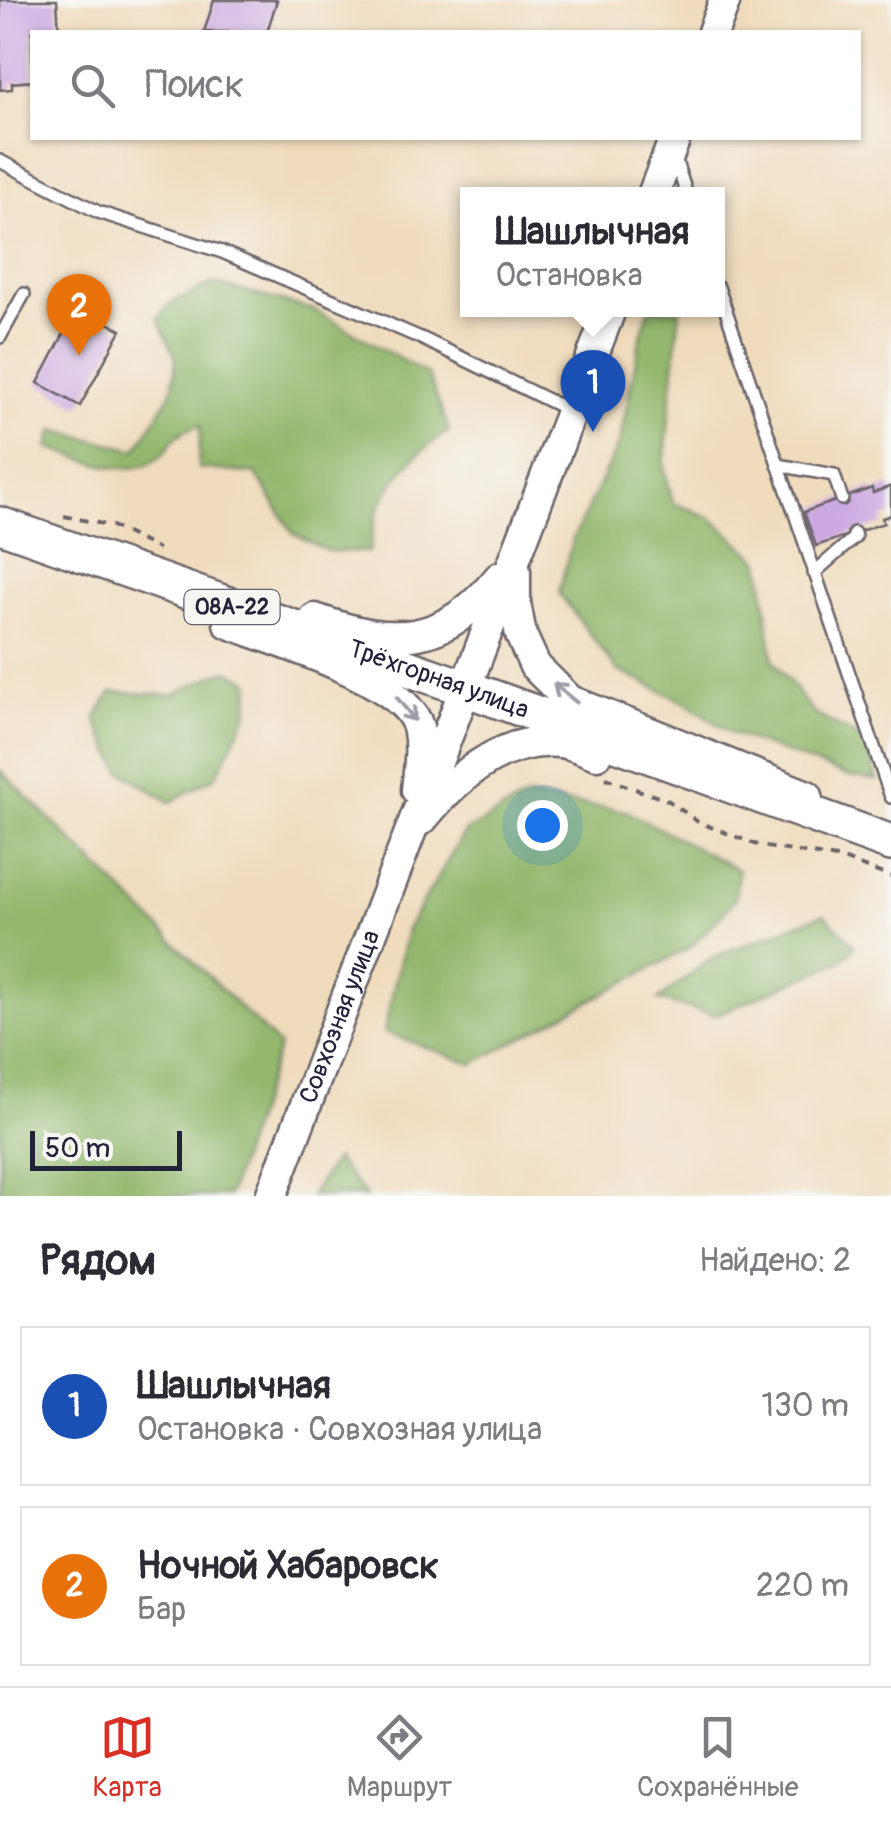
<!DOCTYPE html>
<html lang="ru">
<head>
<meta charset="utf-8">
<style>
	:root { --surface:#fff; --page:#f2f2f3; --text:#2b2b33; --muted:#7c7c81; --line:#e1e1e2; --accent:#d93025 }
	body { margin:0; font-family:Pangolin,sans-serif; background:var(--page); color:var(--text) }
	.scale { position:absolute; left:30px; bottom:25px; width:152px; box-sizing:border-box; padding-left:10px; border:5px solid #22223b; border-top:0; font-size:28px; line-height:35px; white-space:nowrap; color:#22223b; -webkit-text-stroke:8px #f6f6f2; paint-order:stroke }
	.you { position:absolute; left:542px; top:825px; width:35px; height:35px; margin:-25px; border:8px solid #fff; border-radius:50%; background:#1a73e8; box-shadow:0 0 0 15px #1a73e833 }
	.badge { display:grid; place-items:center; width:65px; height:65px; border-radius:50%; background:var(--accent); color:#fff; font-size:32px; font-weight:700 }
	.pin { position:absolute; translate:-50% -82px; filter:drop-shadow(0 2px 5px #0008) }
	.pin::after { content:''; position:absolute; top:52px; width:35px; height:30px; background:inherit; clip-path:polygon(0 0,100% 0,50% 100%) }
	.popup { position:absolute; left:460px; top:187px; width:265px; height:130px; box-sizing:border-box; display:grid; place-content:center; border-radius:0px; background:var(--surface); filter:drop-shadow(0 2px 8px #0005); font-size:32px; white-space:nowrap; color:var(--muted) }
	.popup b { font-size:38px; color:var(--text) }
	.popup::after { content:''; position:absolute; left:50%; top:100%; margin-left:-20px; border:20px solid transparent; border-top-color:var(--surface) }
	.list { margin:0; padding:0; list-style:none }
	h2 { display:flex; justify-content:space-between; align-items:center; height:130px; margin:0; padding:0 40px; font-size:42px }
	h2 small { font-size:32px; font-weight:400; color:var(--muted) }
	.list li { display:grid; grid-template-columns:65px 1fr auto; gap:30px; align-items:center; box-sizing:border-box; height:160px; margin:0 20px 20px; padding:0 20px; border:2px solid var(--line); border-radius:0px }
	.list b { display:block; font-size:38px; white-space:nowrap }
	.list p { margin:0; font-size:32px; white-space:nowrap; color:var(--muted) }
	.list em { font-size:32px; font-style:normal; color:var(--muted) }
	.icon { flex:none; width:55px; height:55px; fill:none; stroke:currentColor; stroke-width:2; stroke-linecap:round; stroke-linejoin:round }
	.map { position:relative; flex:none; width:891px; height:1196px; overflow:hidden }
	.search { position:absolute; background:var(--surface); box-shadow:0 2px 8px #0004; left:30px; right:30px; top:30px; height:110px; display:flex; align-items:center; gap:25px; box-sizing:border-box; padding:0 35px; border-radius:0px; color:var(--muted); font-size:38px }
	.sheet { height:490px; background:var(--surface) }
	nav { display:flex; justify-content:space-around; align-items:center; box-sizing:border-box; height:140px; border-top:2px solid var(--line); background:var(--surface); font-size:28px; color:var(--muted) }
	nav a { display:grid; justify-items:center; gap:5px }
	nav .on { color:var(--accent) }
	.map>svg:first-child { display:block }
	.forest { fill:#93b86d; stroke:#5a6d54; stroke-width:2.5 }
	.building { fill:#cca9e2 }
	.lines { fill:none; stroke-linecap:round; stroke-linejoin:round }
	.service-casing { stroke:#6a6368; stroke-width:16 }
	.secondary-casing { stroke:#6a6368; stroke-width:35 }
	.trunk-casing { stroke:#6a6368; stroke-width:40 }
	.path { stroke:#6a6368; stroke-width:4; stroke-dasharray:8 8; stroke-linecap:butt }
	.service { stroke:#fff; stroke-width:11 }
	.secondary { stroke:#fff; stroke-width:30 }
	.trunk { stroke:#fff; stroke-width:35 }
	.oneway { stroke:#9c9ca7 }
	.labels { text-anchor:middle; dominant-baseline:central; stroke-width:8; stroke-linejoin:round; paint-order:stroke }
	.shield { fill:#f6f6f2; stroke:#626272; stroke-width:2.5 }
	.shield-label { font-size:22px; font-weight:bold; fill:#22223b }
	.street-label { font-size:25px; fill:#22223b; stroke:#f6f6f2 }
</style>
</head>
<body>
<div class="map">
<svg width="891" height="1196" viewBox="0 0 891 1196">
	<rect width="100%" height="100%" fill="#f6f6f2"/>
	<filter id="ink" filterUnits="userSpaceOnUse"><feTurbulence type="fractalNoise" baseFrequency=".01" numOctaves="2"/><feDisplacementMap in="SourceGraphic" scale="20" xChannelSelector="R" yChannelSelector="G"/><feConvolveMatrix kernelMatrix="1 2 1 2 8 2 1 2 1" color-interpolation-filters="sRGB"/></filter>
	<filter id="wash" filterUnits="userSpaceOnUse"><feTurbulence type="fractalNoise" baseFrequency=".0048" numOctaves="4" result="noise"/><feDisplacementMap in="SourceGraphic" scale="40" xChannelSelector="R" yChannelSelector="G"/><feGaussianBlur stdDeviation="2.25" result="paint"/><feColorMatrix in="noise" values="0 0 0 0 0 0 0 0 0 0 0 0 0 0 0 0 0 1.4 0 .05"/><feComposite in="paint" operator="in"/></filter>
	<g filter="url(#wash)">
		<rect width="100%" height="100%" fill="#f0dcbd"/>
		<g class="forest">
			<path d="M213,283l101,27 114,65 21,56c-29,18 -55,44 -69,75 -7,14 -8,32 -11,46l-42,-1 -34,-18 -37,-59 -58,-6 3,-43c-33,7 -28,27 -51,38 -29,15 -73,-7 -102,-16l6,-17 82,20 36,-58 4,-33 -18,-41 12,-15z"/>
			<path d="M649,310h31l-16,157 9,36 37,14 50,44 13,99 40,53 53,28 11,39 -29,-4 -117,-43 -46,-31 -68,-32 -58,-77 13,-52 48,-100 20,-102z"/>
			<path d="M226,670l24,11 -2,32 -32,63 -46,26 -49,-31 -26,-52 17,-27 59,3z"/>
			<path d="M0,770l279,276 -51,150h-228z"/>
			<path d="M527,797l99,14 112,59 -3,30 -44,47 -219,117 -88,-32 23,-103 58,-97z"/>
			<path d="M824,914l31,32 -15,16 -125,53 -57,-15 55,-43z"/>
			<path d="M335,1159l31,37h-56z"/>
		</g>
		<g id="blocks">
			<g class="building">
				<path d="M0,0h57l2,32h-27v49l-20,2v6l-12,1z"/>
				<path d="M214,0h63l-10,32h-63z"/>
				<path d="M78,307l43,23 -41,76 -42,-23z"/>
				<path d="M891,486v29l-9,3 2,5 -68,23 -12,-34 68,-24 1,5z"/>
			</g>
		</g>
	</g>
	<g filter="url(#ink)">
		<use href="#blocks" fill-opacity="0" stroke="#6a6368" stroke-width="2.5"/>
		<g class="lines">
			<defs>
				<g id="service">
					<path d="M674,156l13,39"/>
					<path d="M0,161l98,51 124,40 201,87 145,71"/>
					<path d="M718,287l173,510"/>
					<path d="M0,337l24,-43"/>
					<path d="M778,465l56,10 8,24"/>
					<path d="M814,573l41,-36 -1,-4"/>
				</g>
				<g id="secondary">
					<path d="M713,32l12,-32"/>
					<path d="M653,195l22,-57"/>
					<path d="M515,571v32l6,32 14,31 35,35 237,95"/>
					<path d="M315,619c81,29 129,26 185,-42"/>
					<path d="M229,623c44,17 177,56 189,104 5,20 1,43 -1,63"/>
					<path d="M422,819c34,-42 80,-82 138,-77 12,1 26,8 37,12"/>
					<path id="s1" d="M271,1196l339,-886"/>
				</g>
				<g id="trunk">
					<path id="s2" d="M0,525l465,163 426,155"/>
				</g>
			</defs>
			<use href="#service" class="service-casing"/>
			<use href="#secondary" class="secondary-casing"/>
			<use href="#trunk" class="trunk-casing"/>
			<g class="path">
				<path d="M64,516l48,10 46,23"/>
				<path d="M605,778l64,23 29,21 62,24 83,13 48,18"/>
			</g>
			<use href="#service" class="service"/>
			<use href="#secondary" class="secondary"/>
			<use href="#trunk" class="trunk"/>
		</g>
		<defs><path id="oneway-shaft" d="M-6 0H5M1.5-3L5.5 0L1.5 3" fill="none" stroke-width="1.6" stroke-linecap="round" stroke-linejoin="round" transform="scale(2.5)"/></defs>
		<g class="oneway">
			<use href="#oneway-shaft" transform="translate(565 693) rotate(-141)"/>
			<use href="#oneway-shaft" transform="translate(406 709) rotate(51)"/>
		</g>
	</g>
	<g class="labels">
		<rect class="shield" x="184.5" y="590" width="95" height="34" rx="8"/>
		<g class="shield-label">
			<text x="232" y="607">08А-22</text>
		</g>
		<g class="street-label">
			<text stroke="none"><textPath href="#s2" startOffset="465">Трёхгорная улица</textPath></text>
			<text stroke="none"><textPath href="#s1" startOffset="192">Совхозная улица</textPath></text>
		</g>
	</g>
</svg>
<div class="scale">50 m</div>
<div class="you"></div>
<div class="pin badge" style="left:593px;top:432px;background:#1a4fb4">1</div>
<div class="popup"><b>Шашлычная</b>Остановка</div>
<div class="pin badge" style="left:79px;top:356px;background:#e8710a">2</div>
<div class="search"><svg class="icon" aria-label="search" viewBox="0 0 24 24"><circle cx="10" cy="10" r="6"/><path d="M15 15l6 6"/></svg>Поиск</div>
</div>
<section class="sheet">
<h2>Рядом<small>Найдено: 2</small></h2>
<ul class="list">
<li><span class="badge" style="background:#1a4fb4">1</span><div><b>Шашлычная</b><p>Остановка · Совхозная улица</p></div><em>130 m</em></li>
<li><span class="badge" style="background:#e8710a">2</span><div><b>Ночной Хабаровск</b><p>Бар</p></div><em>220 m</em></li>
</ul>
</section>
<nav>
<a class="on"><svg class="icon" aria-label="map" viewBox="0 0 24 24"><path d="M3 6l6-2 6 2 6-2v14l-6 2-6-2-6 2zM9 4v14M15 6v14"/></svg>Карта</a>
<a><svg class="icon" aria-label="directions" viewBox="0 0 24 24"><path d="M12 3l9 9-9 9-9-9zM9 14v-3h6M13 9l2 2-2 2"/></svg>Маршрут</a>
<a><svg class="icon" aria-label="saved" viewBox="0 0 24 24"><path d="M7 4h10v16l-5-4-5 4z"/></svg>Сохранённые</a>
</nav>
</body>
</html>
